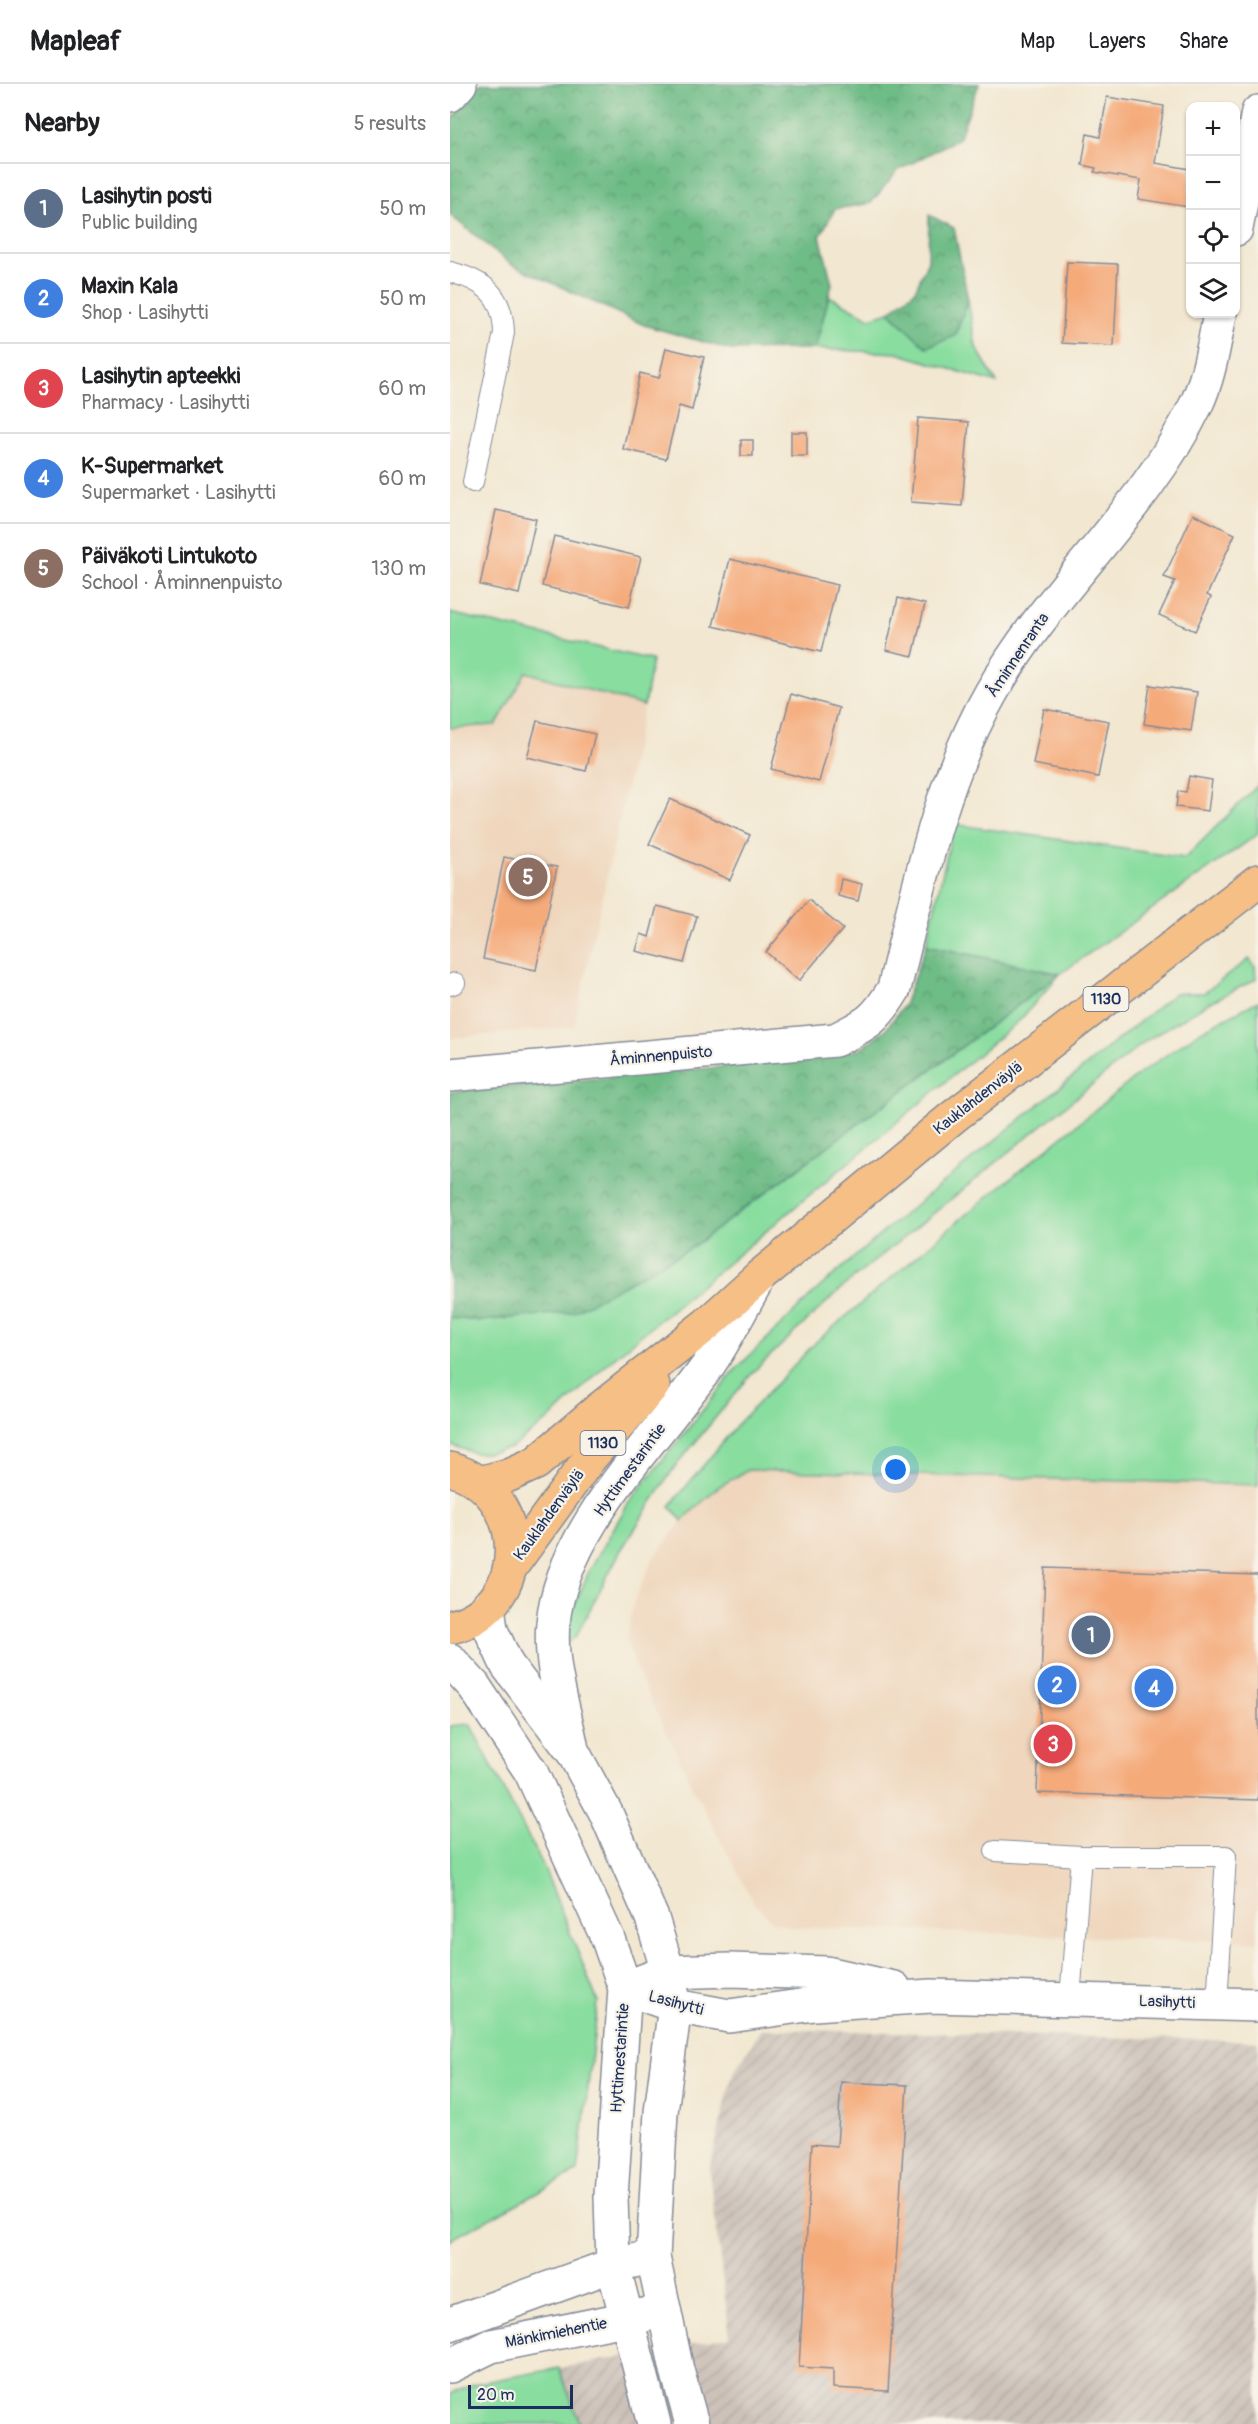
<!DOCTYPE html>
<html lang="en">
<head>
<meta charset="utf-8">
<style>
	:root { --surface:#fff; --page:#f2f2f2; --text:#202124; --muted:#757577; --line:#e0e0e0; --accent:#d93025 }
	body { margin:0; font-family:Pangolin,sans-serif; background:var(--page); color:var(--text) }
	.controls { position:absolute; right:18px; top:18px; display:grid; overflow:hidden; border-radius:12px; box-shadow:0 2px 4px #0004 }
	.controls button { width:54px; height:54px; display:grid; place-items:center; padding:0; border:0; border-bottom:2px solid var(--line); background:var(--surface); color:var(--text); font:30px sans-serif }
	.scale { position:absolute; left:18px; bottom:15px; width:105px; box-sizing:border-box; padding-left:6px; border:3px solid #1b2f5e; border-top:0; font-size:16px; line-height:21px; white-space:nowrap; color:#1b2f5e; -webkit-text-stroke:4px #f7f3e8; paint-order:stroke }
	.you { position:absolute; left:446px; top:1386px; width:21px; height:21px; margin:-15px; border:4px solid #fff; border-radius:50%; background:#1a73e8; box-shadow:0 0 0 9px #1a73e833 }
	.badge { display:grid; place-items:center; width:39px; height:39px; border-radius:50%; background:var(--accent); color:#fff; font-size:20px; font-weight:700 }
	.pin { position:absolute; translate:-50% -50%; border:3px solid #fff; box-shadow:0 2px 6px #0006 }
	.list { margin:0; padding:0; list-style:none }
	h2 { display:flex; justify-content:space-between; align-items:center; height:78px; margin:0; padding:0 24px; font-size:26px }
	h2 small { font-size:20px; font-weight:400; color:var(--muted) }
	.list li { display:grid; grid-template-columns:39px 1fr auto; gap:18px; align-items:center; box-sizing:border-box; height:90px; padding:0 24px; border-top:2px solid var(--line) }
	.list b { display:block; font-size:22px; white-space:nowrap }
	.list p { margin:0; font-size:20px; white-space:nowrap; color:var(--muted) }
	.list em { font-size:20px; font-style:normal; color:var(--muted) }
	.icon { flex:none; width:33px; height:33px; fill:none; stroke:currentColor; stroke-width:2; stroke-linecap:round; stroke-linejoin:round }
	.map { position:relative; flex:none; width:808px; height:2340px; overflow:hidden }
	header { display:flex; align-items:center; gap:36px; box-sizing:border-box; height:84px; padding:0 30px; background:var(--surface); border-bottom:2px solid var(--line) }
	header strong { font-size:28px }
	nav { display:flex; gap:33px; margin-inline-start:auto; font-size:21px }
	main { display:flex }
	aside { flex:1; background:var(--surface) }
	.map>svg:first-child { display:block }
	.built { fill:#efd6bc }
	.industrial { fill:url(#industrial-furrows) }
	.green { fill:#88dd9f; stroke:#52867e; stroke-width:1.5 }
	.forest { fill:url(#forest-crowns); stroke:#447672; stroke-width:1.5 }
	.building { fill:#f5aa7a }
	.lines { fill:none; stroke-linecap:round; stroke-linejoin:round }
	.service-casing { stroke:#868b97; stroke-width:22 }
	.minor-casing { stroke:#868b97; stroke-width:36 }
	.tertiary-casing { stroke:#868b97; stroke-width:36 }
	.primary-casing { stroke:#868b97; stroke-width:36 }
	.service { stroke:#fff; stroke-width:20 }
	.minor { stroke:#fff; stroke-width:33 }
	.tertiary { stroke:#fff; stroke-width:33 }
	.primary { stroke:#f5bf86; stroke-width:33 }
	.labels { text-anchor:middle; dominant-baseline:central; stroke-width:4.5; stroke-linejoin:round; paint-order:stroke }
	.shield { fill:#f7f3e8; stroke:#5d6a87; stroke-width:1.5 }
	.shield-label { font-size:15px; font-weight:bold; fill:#1b2f5e }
	.street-label { font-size:16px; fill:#1b2f5e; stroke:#f7f3e8 }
</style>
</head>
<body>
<header>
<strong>Mapleaf</strong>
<nav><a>Map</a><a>Layers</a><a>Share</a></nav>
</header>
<main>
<aside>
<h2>Nearby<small>5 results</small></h2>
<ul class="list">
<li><span class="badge" style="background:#5c6f8a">1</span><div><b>Lasihytin posti</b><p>Public building</p></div><em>50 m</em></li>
<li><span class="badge" style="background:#3f7fe0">2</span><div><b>Maxin Kala</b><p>Shop · Lasihytti</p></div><em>50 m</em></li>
<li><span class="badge" style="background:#e0444e">3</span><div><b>Lasihytin apteekki</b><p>Pharmacy · Lasihytti</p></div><em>60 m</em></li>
<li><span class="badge" style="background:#3f7fe0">4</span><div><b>K-Supermarket</b><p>Supermarket · Lasihytti</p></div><em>60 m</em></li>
<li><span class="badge" style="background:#8d6e63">5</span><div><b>Päiväkoti Lintukoto</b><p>School · Åminnenpuisto</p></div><em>130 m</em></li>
</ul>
</aside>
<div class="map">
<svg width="808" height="2340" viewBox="0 0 808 2340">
	<defs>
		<pattern id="industrial-furrows" width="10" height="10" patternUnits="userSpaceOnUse" patternTransform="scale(1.5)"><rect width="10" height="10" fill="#cdc2b9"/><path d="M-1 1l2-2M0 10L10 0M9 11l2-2" fill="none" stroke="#afa7a1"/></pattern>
		<pattern id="forest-crowns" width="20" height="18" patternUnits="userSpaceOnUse" patternTransform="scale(1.5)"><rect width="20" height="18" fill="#6ebc86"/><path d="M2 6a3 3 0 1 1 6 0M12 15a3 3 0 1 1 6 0" fill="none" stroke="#5a9971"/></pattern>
	</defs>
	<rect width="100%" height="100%" fill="#f7f3e8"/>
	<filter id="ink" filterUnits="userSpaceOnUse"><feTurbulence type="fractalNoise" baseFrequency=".0167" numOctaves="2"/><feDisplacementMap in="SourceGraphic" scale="12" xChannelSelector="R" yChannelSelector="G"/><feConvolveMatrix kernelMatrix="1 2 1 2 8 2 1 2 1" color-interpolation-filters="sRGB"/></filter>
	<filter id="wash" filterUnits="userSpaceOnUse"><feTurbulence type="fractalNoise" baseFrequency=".008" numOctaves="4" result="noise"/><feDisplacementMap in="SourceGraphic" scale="24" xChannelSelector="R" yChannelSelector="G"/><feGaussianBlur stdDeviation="1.35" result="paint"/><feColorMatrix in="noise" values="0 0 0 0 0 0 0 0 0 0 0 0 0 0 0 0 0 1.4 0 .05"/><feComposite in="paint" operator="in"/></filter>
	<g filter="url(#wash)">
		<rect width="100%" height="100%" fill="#f2e7d0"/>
		<g class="built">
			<path d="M76,588l118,34 -70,321 -124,11v-310l46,-3z"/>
			<path d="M298,1386l510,15v457l-469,-15 -16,-5 -18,-17 -61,-115 -56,-117 -12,-35 8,-37 19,-42 29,-38 36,-34z"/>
		</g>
		<path class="industrial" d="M311,1945l497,12v383h-808v-29l23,-11 257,-47 -21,-166 23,-95z"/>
		<g class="green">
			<path d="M379,212l41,22 19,-6 37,35 29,-11 13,-36 8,47 21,36 -100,-30 -82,-4z"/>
			<path d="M0,529l202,47 -8,46 -118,-34 -30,53 -46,3z"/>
			<path d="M808,701v49l-198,140 -39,45 -412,343 -57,55 -41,31 -23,5h-13l-25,-8v-127l32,3 209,-73 369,-274 -134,-29 28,-121 231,34z"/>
			<path d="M799,875l6,8 1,12 -51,26 -58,35 -303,246 -90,85 -80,97 -53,82 -45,86 -10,8 3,-26 21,-49 39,-67 107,-133 84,-82 76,-66 279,-228h29z"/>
			<path d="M808,917v484l-510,-15 -30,17 -36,34 -12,-15 66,-80 81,-85 153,-130 172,-139 59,-41z"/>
			<path d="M20,1640l72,139 56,139 -20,169 -128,69v-514z"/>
			<path d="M109,2284l21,56h-130v-29l23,-11z"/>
		</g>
		<g class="forest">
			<path d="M30,0h499l-20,54 -62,33 -26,32 -36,6 -15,27 12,48 -17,65 -84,1 -87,-25 -133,-61 -61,-49v-93z"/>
			<path d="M479,131l25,13 14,72 -13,36 -29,11 -37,-35 26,-21 13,-31z"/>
			<path d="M476,861l134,29 -369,274 -117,64 -92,9 -32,-3v-226l313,-29 95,-13 28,-21 18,-24z"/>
		</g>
		<g id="blocks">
			<g class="building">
				<path d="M657,13l57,9 -9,57 35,6 -2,38 -50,-8 3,-19 -47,-8 2,-4 -14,-3 5,-31 13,3z"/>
				<path d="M617,178l51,2 -4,82 -52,-3z"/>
				<path d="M216,264l38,9 -12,53 -13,-4 -13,53 -43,-10 17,-76 19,5z"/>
				<path d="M468,334l51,4 -7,84 -51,-4z"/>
				<rect x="341" y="348" width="16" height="24"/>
				<rect x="291" y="356" width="12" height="16"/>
				<path d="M46,426l40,9 -17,75 -39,-9z"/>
				<path d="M743,430l42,20 -28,61 4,2 -16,34 -36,-16 16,-34 -11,-4z"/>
				<path d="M104,452l87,21 -12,50 -87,-21z"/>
				<path d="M280,475l107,26 -16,67 -108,-26z"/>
				<path d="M448,514l27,6 -12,52 -27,-6z"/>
				<path d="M700,601l47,7 -6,39 -47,-7z"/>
				<path d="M341,610l48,14 -20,74 -48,-13z"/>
				<path d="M594,625l65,12 -11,56 -65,-13z"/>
				<path d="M87,637l58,13 -9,37 -59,-14z"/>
				<path d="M739,692l23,4 -4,31 -32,-4 2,-16 8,1z"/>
				<path d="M220,715l80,36 -20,45 -81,-36z"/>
				<path d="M54,773l53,10 -21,103 -53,-11z"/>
				<path d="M391,795l21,5 -4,17 -20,-5z"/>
				<path d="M359,816l34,29 -44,52 -33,-29z"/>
				<path d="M207,822l40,10 -13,47 -48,-12 5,-17 8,3z"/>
				<path d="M595,1484l213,7v225l-221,-7z"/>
				<path d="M391,1998l66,3 -19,306 -55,-3v-19l-34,-2 13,-223 25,2z"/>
			</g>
		</g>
	</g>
	<g filter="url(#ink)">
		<use href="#blocks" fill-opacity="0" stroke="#868b97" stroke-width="1.5"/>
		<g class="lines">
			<defs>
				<g id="service">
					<path d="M0,188c35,9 53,23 54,61l-31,149"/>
					<path d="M0,901l5,-2"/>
					<path d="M545,1767l86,5 -11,143"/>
					<path d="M631,1772h145l-9,148"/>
				</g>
				<g id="minor">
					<path d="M0,11l10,-11"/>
					<path d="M786,145l22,-117"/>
					<path d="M0,991l385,-35c32,-16 40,-19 59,-51 25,-101 45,-205 97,-296 58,-103 153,-181 205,-288 13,-27 18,-61 24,-91"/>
					<path d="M193,1897l25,-9 62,-2 97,3 67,15"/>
					<path d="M175,1904l50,18 54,10 85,-12 117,-8 327,9"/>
					<path d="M0,2240l163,-59 40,-8"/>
					<path d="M0,2282l41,-20 173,-35"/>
				</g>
				<g id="tertiary">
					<path d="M38,1522l3,24 16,35 66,87 33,61 46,105 16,54 7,34 -14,106 -8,145 24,113 15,54"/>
					<path d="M0,1576l24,26 57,86 77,167 17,49 -14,208 2,69 41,159"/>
					<path d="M121,1660c-8,-39 -22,-81 -18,-121 9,-94 101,-181 154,-256 18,-25 32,-55 48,-82"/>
				</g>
				<g id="primary">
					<path d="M0,1385c81,22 83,139 0,158"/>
					<path d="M30,1399l29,-8 27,-12 61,-52 109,-86 53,-48 194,-160 305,-236"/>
					<path d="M60,1484l79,-109 64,-74"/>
				</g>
			</defs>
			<use href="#service" class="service-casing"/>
			<use href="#minor" class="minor-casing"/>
			<use href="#tertiary" class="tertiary-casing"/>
			<use href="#primary" class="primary-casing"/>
			<use href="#service" class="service"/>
			<use href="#minor" class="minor"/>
			<use href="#tertiary" class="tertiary"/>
			<use href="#primary" class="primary"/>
		</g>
	</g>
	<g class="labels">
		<g class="shield">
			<rect x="633.5" y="903" width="45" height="24" rx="4.5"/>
			<rect x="130.5" y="1347" width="45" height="24" rx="4.5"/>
		</g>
		<g class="shield-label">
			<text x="656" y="915">1130</text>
			<text x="153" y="1359">1130</text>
		</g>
		<g class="street-label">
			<text transform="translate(568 571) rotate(-56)">Åminnenranta</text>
			<text transform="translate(211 972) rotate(-5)">Åminnenpuisto</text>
			<text transform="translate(528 1014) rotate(-38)">Kauklahdenväylä</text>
			<text transform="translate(180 1386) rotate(-54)">Hyttimestarintie</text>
			<text transform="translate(99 1431) rotate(-54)">Kauklahdenväylä</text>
			<text transform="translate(717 1918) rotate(2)">Lasihytti</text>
			<text transform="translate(226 1919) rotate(15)">Lasihytti</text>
			<text transform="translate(170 1974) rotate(-86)">Hyttimestarintie</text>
			<text transform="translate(106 2249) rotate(-11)">Mänkimiehentie</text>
		</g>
	</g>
</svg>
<div class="controls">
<button>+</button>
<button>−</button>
<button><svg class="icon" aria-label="locate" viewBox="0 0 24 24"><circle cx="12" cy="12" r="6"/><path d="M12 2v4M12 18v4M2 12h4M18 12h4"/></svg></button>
<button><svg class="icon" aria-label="layers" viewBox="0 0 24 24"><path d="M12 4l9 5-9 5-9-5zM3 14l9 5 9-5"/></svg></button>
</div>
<div class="scale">20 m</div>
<div class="you"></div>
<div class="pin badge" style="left:641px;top:1551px;background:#5c6f8a">1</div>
<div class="pin badge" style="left:607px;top:1601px;background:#3f7fe0">2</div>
<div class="pin badge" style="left:603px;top:1660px;background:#e0444e">3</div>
<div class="pin badge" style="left:704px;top:1604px;background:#3f7fe0">4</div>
<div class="pin badge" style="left:78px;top:793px;background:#8d6e63">5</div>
</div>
</main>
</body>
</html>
